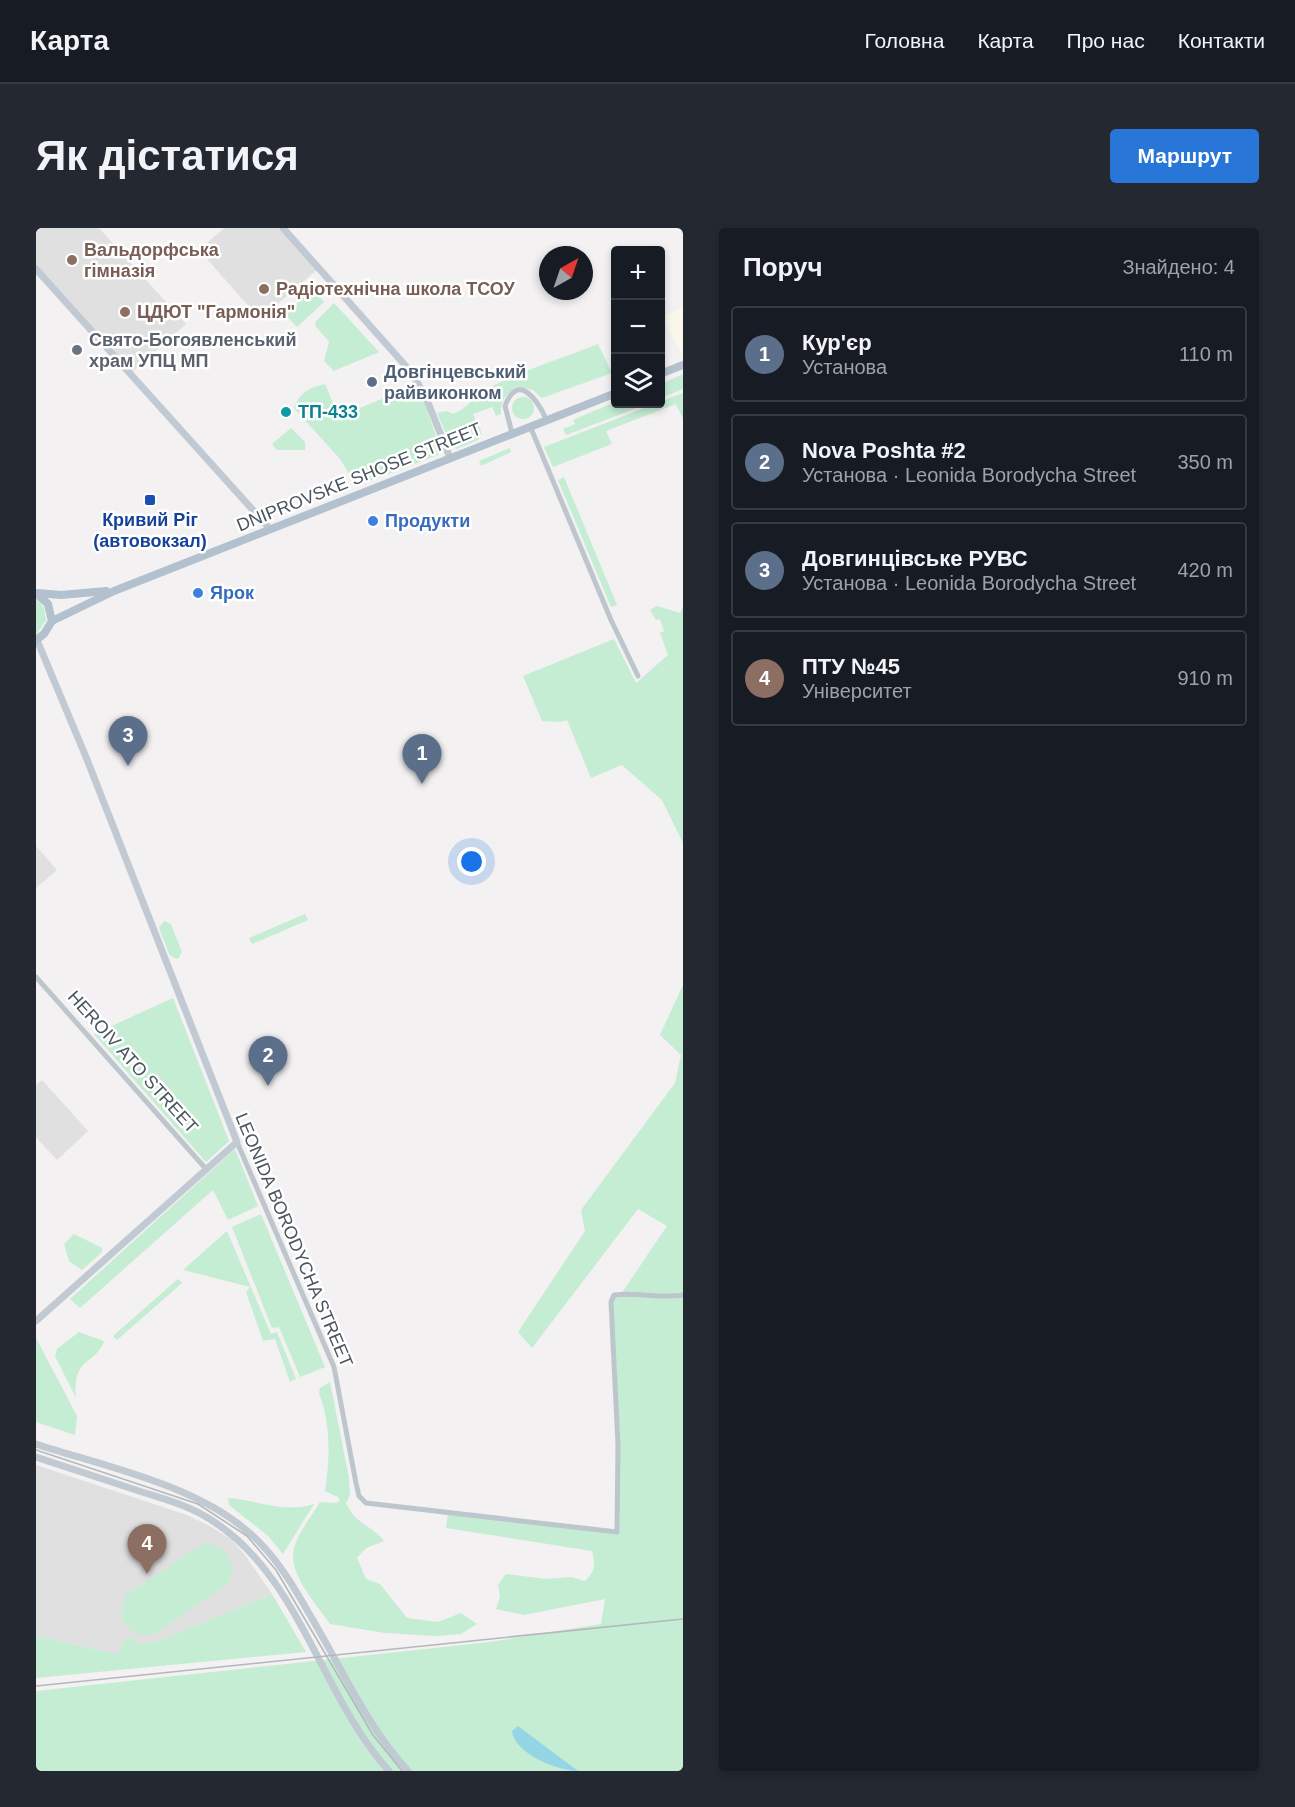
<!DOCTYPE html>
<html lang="uk">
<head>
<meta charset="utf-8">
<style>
	:root { --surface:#171b24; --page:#242831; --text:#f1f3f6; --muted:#9ea1a6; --line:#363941; --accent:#2776d8 }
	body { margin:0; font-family:Arial,sans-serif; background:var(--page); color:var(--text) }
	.controls { position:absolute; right:18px; top:18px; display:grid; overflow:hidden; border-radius:6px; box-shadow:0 3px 9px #0003 }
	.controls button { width:54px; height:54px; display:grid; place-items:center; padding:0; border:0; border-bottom:2px solid var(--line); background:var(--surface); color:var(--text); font:30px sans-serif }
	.compass { position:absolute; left:503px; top:18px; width:54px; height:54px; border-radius:50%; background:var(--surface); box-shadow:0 3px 9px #0003; rotate:40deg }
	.you { position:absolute; left:436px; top:634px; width:21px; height:21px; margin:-15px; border:4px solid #fff; border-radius:50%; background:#1a73e8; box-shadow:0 0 0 9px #1a73e833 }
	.badge { display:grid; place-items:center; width:39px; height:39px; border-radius:50%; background:var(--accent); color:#fff; font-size:20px; font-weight:700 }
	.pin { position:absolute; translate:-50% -50px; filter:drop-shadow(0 2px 3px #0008) }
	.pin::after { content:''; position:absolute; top:32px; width:21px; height:18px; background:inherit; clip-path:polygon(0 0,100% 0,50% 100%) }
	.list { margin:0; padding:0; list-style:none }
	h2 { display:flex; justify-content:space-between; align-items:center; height:78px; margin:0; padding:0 24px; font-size:26px }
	h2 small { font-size:20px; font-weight:400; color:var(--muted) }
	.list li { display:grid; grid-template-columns:39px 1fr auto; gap:18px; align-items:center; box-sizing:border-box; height:96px; margin:0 12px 12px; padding:0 12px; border:2px solid var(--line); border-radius:6px }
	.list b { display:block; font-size:22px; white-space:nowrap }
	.list p { margin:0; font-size:20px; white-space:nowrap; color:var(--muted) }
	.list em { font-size:20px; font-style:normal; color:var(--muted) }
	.icon { flex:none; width:33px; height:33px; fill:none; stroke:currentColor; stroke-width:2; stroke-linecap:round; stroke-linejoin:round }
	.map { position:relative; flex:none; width:647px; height:1543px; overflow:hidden; border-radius:6px }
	header { display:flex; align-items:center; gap:36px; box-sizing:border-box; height:84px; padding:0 30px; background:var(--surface); border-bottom:2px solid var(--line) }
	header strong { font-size:28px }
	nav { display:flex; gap:33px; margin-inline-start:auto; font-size:21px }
	.intro { display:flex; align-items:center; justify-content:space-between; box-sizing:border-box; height:144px; padding:0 36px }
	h1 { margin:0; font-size:42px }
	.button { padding:15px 27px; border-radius:6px; background:var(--accent); color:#fff; font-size:21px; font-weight:700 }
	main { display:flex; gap:36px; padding:0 36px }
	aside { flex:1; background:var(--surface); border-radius:6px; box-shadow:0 3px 9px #0003 }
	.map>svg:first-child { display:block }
	.commercial { fill:#fbf7ed }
	.education { fill:#e1e0e1 }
	.green { fill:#c4edd3 }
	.water { fill:#94d6e6 }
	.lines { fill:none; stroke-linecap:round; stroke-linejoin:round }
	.street { stroke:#bec6cd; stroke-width:5 }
	.secondary { stroke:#c1cad3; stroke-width:7 }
	.primary { stroke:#b3c1ce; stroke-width:8 }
	.tram { stroke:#b4b7bb; stroke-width:1.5 }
	.rail { stroke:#b4b7bb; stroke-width:1.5 }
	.education-dot { fill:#8d6e63; stroke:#fff; stroke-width:2 }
	.worship-dot { fill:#6b7280; stroke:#fff; stroke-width:2 }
	.service-dot { fill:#5c6f8a; stroke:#fff; stroke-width:2 }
	.culture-dot { fill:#0f9aa8; stroke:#fff; stroke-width:2 }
	.transit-dot { fill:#1a4fb4; stroke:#fff; stroke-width:2 }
	.shop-dot { fill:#3f7fe0; stroke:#fff; stroke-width:2 }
	.labels { text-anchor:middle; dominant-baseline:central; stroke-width:5; stroke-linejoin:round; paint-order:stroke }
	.education-label { font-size:18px; font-weight:bold; fill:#785e54; stroke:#fff; text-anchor:start }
	.worship-label { font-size:18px; font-weight:bold; fill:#5b616d; stroke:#fff; text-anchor:start }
	.service-label { font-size:18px; font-weight:bold; fill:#4e5e75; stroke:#fff; text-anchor:start }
	.culture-label { font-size:18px; font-weight:bold; fill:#0d838f; stroke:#fff; text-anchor:start }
	.street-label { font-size:18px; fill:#4a555e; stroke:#fff }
	.transit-label { font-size:18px; font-weight:bold; fill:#164399; stroke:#fff }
	.shop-label { font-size:18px; font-weight:bold; fill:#366cbe; stroke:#fff; text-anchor:start }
</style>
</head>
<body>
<header>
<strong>Карта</strong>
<nav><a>Головна</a><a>Карта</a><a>Про нас</a><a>Контакти</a></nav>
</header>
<div class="intro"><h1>Як дістатися</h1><a class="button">Маршрут</a></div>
<main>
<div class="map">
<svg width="647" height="1543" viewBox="0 0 647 1543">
	<rect width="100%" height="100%" fill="#f3f1f1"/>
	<path class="commercial" d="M647,79v50l-20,-40z"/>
	<g class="education">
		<path d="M0,0h63l87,96 -56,50 -94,-105z"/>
		<path d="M188,0h59l36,40 -59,51 -61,-69z"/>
		<path d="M0,618l21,24 -21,18z"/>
		<path d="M6,852l46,51 -31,29 -21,-23v-52z"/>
		<path d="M0,1237l151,50 19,9 25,15 14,16 27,39 -116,48 -14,2 -25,10 -81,-18z"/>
	</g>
	<g class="green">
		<path d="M276,61l12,13 -27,25 -12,-13z"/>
		<path d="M298,75l45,49 -45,19 -10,-10 5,-19 -14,-17 1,-4z"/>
		<path d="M562,116l14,29 -70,25 -9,-8 -16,-3c-11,6 -17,14 -16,27l-5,2 -4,-9 -19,7 4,10 -30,12 -10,-23 9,-2 7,3c15,-6 22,-19 37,-27 34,-17 73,-29 108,-43z"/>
		<path d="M647,146v15l-22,9v-14z"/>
		<path d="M289,156l12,28 6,3 72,-30 9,16 17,50 -3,4 -81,31 -17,-27 -46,-51c6,-16 15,-20 31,-24z"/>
		<path d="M647,165v26l-7,-15 -70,27 6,13 -59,23 -9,-20z"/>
		<circle cx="487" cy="180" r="11"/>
		<path d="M579,174l32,2 -81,31 -3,-6 12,-5 -2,-4z"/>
		<path d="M443,198l3,9 -4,5 -22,9 -8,-10z"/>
		<path d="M255,200l14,14v8h-28l-5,-6z"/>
		<path d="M474,220l1,4 -30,14 -2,-5z"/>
		<path d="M528,249l53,128 -6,2 -53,-127z"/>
		<path d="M0,370l8,10 2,12 -10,15z"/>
		<path d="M621,378l23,7 3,-6v236l-21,-43 -40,-35 -31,13 -24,-58 -6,2 -19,-1 -19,-45 91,-37 22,44 32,-28 -8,-22 4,-2 -4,-12 -4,1 -6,-10z"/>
		<path d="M269,686l3,6 -56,24 -3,-6z"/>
		<path d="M128,693l7,3 11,28 -4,7 -8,-3 -11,-28z"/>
		<path d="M647,757v786h-647v-80l454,-49 111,-18 4,-25 -81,16 -28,-6 4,-12 -2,-12 8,-11 41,5 24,-2 14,4c11,-10 10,-17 7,-30l-146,-23 2,-15 169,19 1,-87 -7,-143 3,-7 7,-1 46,-68 -29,-17 -106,139 -14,-16 67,-101 -4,-21 94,-127 6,-28 -21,-20z"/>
		<path d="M137,770l56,143 -23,21 -112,-128z"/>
		<path d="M199,921l23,57 -30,14 -15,-30 -133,118 -10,-9z"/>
		<path d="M225,986l64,153 -25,10 -21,-50 -7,1 -40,-101z"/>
		<path d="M191,1003l44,103 6,-2 19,47 -6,3 -15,-43 -12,2 -17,-49 4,-5 -67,-17z"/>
		<path d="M38,1006l28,14v4l-20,18 -13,-9 -5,-17z"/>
		<path d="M142,1051l4,4 -65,57 -4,-4z"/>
		<path d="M43,1104l25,9c-9,25 -31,14 -28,57l-21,-42 2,-7z"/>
		<path d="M0,1110l41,78 -2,19 -39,-13z"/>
		<path d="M294,1154l19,96 1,17 -4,8c10,22 23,20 38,38l-18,7 -9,10 9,21 14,5 27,34 31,4 23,-9 16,11 -16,10 -24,2 -52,-3 -55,-9c-13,-19 -43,-51 -36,-76 4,-16 18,-32 26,-46l16,1 4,-2 -2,-4 -13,-6c5,-30 6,-68 -6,-98l1,-5z"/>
		<path d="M192,1270c30,2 56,16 86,6l-31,50 -15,-18 -39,-31z"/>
		<path d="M166,1316c23,-2 37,19 27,39l-73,50c-16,6 -31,-2 -35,-19l4,-18z"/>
		<path d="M236,1366l34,58 -270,26v-42l81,18 10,-17 15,7 14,-2z"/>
	</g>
	<path class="water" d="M482,1498l60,45c-19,0 -64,-17 -66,-40z"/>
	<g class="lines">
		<g class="street">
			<path d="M494,198l81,194 27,56"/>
			<path d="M476,205l-7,-27c13,-35 33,-5 41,13"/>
			<path d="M0,749l170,192"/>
			<path d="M201,914l97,225 22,116 3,13 7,7 251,29 1,-87 -7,-143 3,-7c23,-3 46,4 69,0"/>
		</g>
		<g class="secondary">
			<path d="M247,0l129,145 15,27 23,58"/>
			<path d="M0,41l234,260"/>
			<path d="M0,1093l201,-179 -151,-385 -49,-117"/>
			<path d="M0,1216c67,22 156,40 210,86 32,26 52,64 72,99 28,48 52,101 90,142"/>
			<path d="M0,1229c33,11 66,22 100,33 24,8 50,14 72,28 92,55 112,177 181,253"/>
		</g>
		<g class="primary">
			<path d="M624,146l23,-9"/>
			<path d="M1,365l24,2 45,-4"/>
			<path d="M16,393l62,-30 502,-198"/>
			<path d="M0,412l8,-6 8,-13 -4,-17 -11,-10"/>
		</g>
		<path class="tram" d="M0,1222l162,54 49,32 29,34 97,165 29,36"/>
		<path class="rail" d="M0,1458l647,-67"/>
	</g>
	<g class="education-dot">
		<circle cx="36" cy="32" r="6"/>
		<circle cx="228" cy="61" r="6"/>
		<circle cx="89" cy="84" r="6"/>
	</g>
	<circle class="worship-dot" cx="41" cy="122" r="6"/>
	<circle class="service-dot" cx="336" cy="154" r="6"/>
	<circle class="culture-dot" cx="250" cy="184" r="6"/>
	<rect class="transit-dot" x="108" y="266" width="12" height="12" rx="3"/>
	<g class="shop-dot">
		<circle cx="337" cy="293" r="6"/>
		<circle cx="162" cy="365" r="6"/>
	</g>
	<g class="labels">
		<g class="education-label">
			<text x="48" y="22">Вальдорфська<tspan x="48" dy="21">гімназія</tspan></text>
			<text x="240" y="61">Радіотехнічна школа ТСОУ</text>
			<text x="101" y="84">ЦДЮТ "Гармонія"</text>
		</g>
		<g class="worship-label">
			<text x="53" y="112">Свято-Богоявленський<tspan x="53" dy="21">храм УПЦ МП</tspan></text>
		</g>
		<g class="service-label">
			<text x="348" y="144">Довгінцевський<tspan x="348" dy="21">райвиконком</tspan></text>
		</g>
		<g class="culture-label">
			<text x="262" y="184">ТП-433</text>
		</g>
		<g class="street-label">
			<text transform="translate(323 249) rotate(-22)">DNIPROVSKE SHOSE STREET</text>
			<text transform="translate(97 834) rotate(48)">HEROIV ATO STREET</text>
			<text transform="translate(258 1012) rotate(67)">LEONIDA BORODYCHA STREET</text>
		</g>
		<g class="transit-label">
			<text x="114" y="292">Кривий Ріг<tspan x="114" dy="21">(автовокзал)</tspan></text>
		</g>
		<g class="shop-label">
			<text x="349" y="293">Продукти</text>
			<text x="174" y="365">Ярок</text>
		</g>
	</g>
</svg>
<div class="controls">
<button>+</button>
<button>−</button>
<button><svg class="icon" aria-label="layers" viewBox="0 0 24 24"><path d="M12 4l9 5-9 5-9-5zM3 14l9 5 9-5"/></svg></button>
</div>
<svg class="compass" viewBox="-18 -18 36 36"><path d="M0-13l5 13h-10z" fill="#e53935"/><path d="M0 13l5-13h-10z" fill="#9ea1a6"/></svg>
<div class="you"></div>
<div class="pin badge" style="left:386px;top:556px;background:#5c6f8a">1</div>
<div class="pin badge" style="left:232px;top:858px;background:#5c6f8a">2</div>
<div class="pin badge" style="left:92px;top:538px;background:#5c6f8a">3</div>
<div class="pin badge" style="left:111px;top:1346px;background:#8d6e63">4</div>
</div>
<aside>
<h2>Поруч<small>Знайдено: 4</small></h2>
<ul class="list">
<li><span class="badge" style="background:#5c6f8a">1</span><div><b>Кур'єр</b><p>Установа</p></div><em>110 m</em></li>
<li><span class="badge" style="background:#5c6f8a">2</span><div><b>Nova Poshta #2</b><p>Установа · Leonida Borodycha Street</p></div><em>350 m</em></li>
<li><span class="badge" style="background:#5c6f8a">3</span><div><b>Довгинцівське РУВС</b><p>Установа · Leonida Borodycha Street</p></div><em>420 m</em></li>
<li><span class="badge" style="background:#8d6e63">4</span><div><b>ПТУ №45</b><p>Університет</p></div><em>910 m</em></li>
</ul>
</aside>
</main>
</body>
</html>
